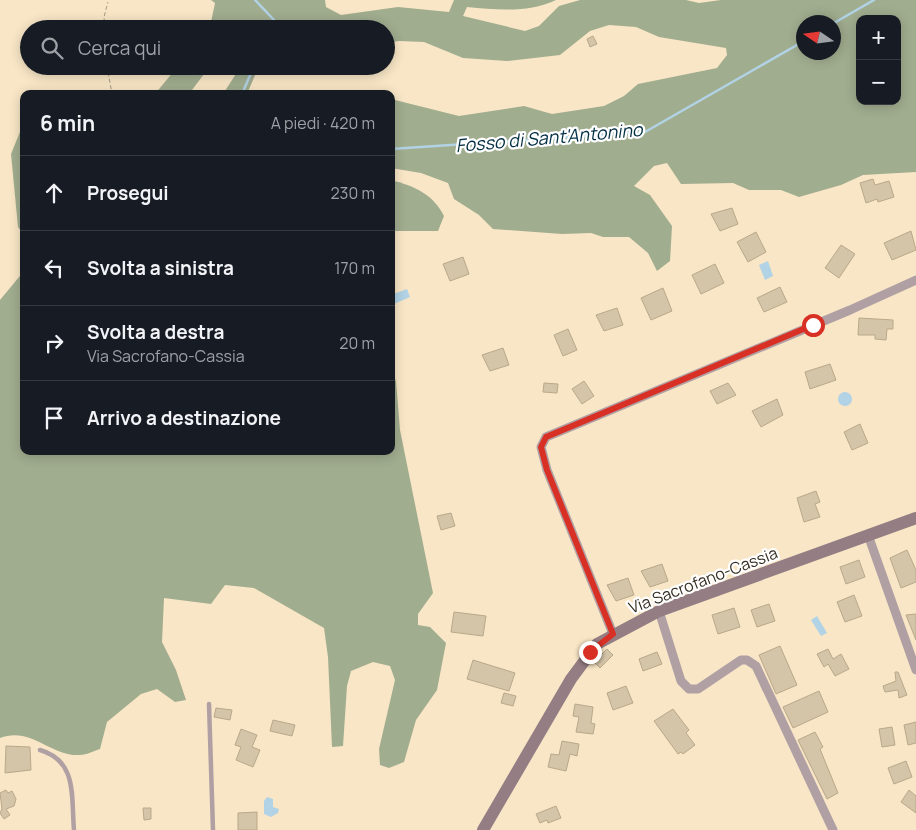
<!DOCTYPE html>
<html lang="it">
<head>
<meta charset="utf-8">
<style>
	:root { --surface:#171b24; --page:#242831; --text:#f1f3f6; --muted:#9ea1a6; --line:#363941 }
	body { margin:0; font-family:Manrope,sans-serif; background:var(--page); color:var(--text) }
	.controls { position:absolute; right:15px; top:15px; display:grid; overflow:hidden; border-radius:10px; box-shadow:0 2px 12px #0003 }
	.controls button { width:45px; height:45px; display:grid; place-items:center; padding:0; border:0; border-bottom:1px solid var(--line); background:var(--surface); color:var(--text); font:25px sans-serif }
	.compass { position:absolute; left:796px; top:15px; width:45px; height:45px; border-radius:50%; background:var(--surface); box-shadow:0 2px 12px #0003; rotate:283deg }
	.stop { position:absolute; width:15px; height:15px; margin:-11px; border:4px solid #d93025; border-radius:50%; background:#fff }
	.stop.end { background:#d93025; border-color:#fff; box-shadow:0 1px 5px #0008 }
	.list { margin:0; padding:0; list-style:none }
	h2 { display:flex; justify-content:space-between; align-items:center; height:65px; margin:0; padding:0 20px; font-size:21px }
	h2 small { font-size:16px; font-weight:400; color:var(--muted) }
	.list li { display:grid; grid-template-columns:32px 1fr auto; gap:15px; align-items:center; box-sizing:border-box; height:75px; padding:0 20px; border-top:1px solid var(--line) }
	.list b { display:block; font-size:19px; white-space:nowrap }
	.list p { margin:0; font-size:16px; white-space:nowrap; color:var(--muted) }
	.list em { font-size:16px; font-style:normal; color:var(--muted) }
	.icon { flex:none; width:28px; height:28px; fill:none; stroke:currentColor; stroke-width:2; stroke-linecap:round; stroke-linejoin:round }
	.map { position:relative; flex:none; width:916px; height:830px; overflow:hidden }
	.search { position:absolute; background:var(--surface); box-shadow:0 2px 12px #0003; left:20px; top:20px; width:375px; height:55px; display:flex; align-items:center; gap:12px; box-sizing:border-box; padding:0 18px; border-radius:28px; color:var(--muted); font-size:19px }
	.panel { position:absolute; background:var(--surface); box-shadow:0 2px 12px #0003; left:20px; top:90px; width:375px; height:365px; border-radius:10px }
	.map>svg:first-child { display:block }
	.forest { fill:#a1ad8f; fill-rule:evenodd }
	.water { fill:#b2d2e5 }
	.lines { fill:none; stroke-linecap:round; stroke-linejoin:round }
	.stream { stroke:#b2d2e5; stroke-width:2.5 }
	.building { fill:#d5c5a8; stroke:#b9a88a }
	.path { stroke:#a79a82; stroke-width:1; stroke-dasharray:4 2.5; stroke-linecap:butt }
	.lane { stroke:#b0a0a4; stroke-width:4.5 }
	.street { stroke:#b0a0a4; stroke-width:9 }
	.secondary { stroke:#947d83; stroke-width:12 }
	.route { stroke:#d93025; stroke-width:6 }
	.labels { text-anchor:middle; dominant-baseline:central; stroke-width:4.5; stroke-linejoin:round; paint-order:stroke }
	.street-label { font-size:16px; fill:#352e22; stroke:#fff }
	.water-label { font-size:18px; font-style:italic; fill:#032f44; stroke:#fff }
</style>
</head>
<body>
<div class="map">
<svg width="916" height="830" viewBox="0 0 916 830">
	<rect width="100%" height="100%" fill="#f8e6c6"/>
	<g class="forest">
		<path d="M211,0h114l1,7 15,8 57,-8 51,5 5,-12h102c-28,13 -58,10 -89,7l-4,9 62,15 14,-5 20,-20 21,-6h106l13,3 22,-3h195v172l-53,3 -22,10 -42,12 -18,-7h-32l-16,-7 -52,1 -14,-21 -13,3 -20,20 16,9 22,31 -2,35 -13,10 -9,-18 -19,-16h-26l-12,-4 -29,1 -69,-5 -14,-14 -25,-16 -6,-16 -27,-10 -30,-5v-69l68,17 65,-10 28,8 52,-8 20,-10 14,-12 79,-16 10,-13 -1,-7 -67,-11 -23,-10 -27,-2 -19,6 -30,24 -53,6 -44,-3 -39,-16 -25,-1 -13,2v-14h-180l5,-7 4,-19zM860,19h37v82h-37zM804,22h30v30h-30z"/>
		<path d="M178,66h32l-21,28h-34z"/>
		<path d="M241,66h18l-12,28h-24z"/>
		<path d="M24,122v113l-6,-8 -7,-73z"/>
		<path d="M391,180c23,6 42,14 53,36l-6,15h-47z"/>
		<path d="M24,271v180h367v-82l5,12 4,49 33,163 -15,21v11l12,2 16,16 -9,47 -21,30 -12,42 -15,6 -9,-3 -1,-16 16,-69 -5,-14 -17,-4 -22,9 -4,15 -4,60 -11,1 -4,-90 -4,-29 -70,-40 -29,-3 -14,19 -47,-6 -2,44 14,28 10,30 -11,2 -18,-13 -16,5 -34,28 -7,27c-6,2 -14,6 -20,6 -29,2 -49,-29 -80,-17v-438z"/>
	</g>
	<g class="water">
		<path d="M768,261l5,15 -8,4 -6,-15z"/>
		<path d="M407,289l3,8 -16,7 -3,-9z"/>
		<circle cx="845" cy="399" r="7"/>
		<path d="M817,616l10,17 -6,3 -10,-16z"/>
		<path d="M267,797l6,2v8l6,2 -1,4 -7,4 -7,-3v-13z"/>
	</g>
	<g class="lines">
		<g class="stream">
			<path d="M255,0l19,20 -4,9"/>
			<path d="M834,23l40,-23"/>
			<path d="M242,94l12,-28"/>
			<path d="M391,149l254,-17 159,-91"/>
		</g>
	</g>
	<g class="building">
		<path d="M593,36l4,8 -7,3 -3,-8z"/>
		<path d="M873,179l2,6 14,-4 5,16 -16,5 -1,-3 -11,4 -6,-20z"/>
		<path d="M732,208l6,16 -18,7 -9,-17z"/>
		<path d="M911,231l5,19 -24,10 -8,-17z"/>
		<path d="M756,232l10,20 -18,10 -11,-20z"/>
		<path d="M841,245l14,9 -16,24 -14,-10z"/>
		<path d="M463,257l6,17 -19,7 -7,-17z"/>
		<path d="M715,264l9,19 -23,11 -9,-19z"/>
		<path d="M780,287l7,15 -23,10 -7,-14z"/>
		<path d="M663,288l9,23 -21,9 -10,-22z"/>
		<path d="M617,308l6,17 -19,6 -8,-16z"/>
		<path d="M859,318l34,2v9h-6l-1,11 -11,-1v-4h-17z"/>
		<path d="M568,329l9,21 -14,6 -9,-21z"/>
		<path d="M503,348l6,17 -19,6 -8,-16z"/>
		<path d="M830,364l6,16 -26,9 -5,-17z"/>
		<path d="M584,381l10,15 -12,8 -10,-15z"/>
		<path d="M544,383l14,1 -1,9 -14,-1z"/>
		<path d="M728,383l8,12 -19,9 -7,-13z"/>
		<path d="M777,399l6,16 -22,12 -9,-16z"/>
		<path d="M860,424l8,19 -16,7 -8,-18z"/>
		<path d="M816,491l4,11 -5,2 5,13 -16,5 -7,-24z"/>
		<path d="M451,513l4,13 -14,4 -4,-14z"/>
		<path d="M907,550l9,20v12l-15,6 -11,-30z"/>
		<path d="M859,560l6,17 -19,7 -6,-17z"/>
		<path d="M662,564l6,17 -18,6 -9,-16z"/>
		<path d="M628,578l6,17 -18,6 -9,-16z"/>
		<path d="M854,595l8,21 -17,6 -8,-20z"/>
		<path d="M769,604l6,17 -18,6 -6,-17z"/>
		<path d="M734,608l6,19 -22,7 -6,-19z"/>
		<path d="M454,612l32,4 -3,20 -32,-4z"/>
		<path d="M916,614v26l-10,-25z"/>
		<path d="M780,646l17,39 -21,9 -17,-39z"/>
		<path d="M607,649l6,6 -13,13 -6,-6z"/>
		<path d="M828,649l5,10 8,-5 8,15 -14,7 -7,-12 -4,3 -7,-13z"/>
		<path d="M657,652l5,12 -19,7 -4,-12z"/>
		<path d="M473,660l42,13 -6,18 -42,-12z"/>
		<path d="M895,672h3l9,23 -8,3 -1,-8 -13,2 -2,-6 13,-5z"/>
		<path d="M626,686l7,17 -20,7 -6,-17z"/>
		<path d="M819,691l9,21 -35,16 -10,-21z"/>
		<path d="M504,693l12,3 -3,10 -12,-3z"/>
		<path d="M575,704l18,3 -2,16 4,1 -2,10 -17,-2 3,-15 -6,-1z"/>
		<path d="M216,708l16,2 -2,10 -16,-3z"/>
		<path d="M673,709l16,21 -3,3 9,12 -12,9 -2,-2 -3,2 -24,-33z"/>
		<path d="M273,720l22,5 -3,11 -22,-5z"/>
		<path d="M916,722v21l-8,2 -4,-20z"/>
		<path d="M892,727l3,18 -13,2 -3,-18z"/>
		<path d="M241,729l16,6 -5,12 8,3 -7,17 -17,-7 5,-13 -6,-2z"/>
		<path d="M815,732l8,15 -3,2 18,44 -11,6 -29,-59z"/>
		<path d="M562,741l17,3 -2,12 -7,-2 -4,17 -18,-4 3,-13 8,1z"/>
		<path d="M6,746l24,1 1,23 -26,3z"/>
		<path d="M906,761l6,16 -18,7 -6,-16z"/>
		<path d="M6,790l2,3 4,-2 4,8 -2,7 -8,3 4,6 -6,4 -4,-6 2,-4 -2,-16z"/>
		<path d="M909,790l7,6v17l-15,-11z"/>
		<path d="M556,806l5,12 -13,5 -1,-3 -7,3 -4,-9z"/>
		<path d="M143,808h8v11l-7,1z"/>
		<path d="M257,812v18h-19v-17z"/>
	</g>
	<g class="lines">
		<g class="path">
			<path d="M105,29l-1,-12 4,-15"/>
			<path d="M107,66l5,28"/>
		</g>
		<g class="lane">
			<path d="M209,704l4,126"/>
			<path d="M40,750c38,11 31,47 34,80"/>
		</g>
		<g class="street">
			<path d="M868,535l48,135"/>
			<path d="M659,611l22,70 8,8h9l43,-29h6l9,6 77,164"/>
			<path d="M613,634l-66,-164 -6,-23 5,-10 304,-127 66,-30"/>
		</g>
		<path class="secondary" d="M483,830l88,-151 26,-35 62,-33 257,-93"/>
	</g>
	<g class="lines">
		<path class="route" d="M590,652l23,-18 -66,-164 -6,-23 5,-10 267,-112"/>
	</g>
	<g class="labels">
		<g class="street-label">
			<text transform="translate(703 580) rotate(-21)">Via Sacrofano-Cassia</text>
		</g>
		<g class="water-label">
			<text transform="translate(549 137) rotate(-5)">Fosso di Sant'Antonino</text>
		</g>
	</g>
</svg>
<div class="controls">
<button>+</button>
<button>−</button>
</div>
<svg class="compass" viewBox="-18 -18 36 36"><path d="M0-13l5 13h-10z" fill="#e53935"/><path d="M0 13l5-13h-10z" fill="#9ea1a6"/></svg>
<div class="stop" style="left:813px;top:325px"></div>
<div class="stop end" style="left:590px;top:652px"></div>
<div class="search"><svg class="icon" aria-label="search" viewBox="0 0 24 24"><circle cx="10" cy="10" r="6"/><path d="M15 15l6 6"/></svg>Cerca qui</div>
<section class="panel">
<h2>6 min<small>A piedi · 420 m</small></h2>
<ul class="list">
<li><svg class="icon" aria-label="ahead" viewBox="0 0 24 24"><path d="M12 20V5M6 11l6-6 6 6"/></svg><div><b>Prosegui</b></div><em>230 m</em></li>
<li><svg class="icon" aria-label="left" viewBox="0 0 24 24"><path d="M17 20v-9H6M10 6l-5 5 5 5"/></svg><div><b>Svolta a sinistra</b></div><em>170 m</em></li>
<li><svg class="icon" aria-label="right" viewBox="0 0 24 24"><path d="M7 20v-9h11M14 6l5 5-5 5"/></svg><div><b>Svolta a destra</b><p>Via Sacrofano-Cassia</p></div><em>20 m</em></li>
<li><svg class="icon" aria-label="arrive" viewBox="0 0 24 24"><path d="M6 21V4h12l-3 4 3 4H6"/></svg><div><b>Arrivo a destinazione</b></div></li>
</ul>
</section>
</div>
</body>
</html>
